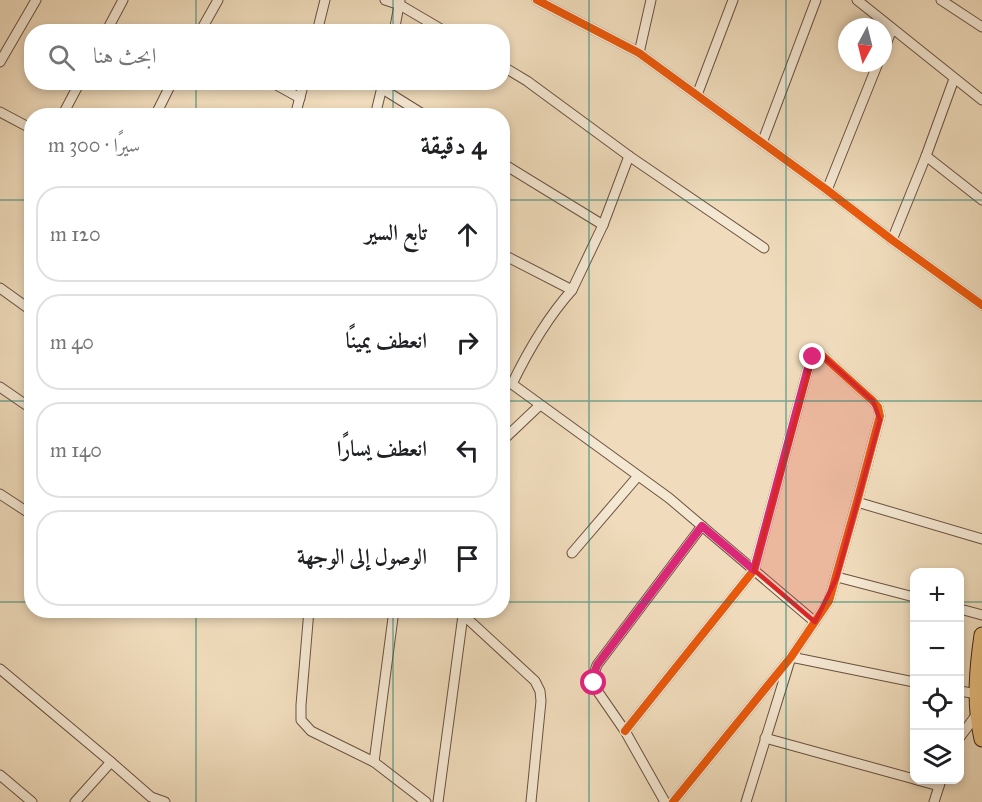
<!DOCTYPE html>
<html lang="ar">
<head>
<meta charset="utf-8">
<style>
	:root { --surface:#fff; --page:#f2f2f2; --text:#202124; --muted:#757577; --line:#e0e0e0 }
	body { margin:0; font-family:"IM FELL Great Primer",Amiri,serif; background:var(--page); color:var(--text); direction:rtl }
	.controls { position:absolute; right:18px; bottom:18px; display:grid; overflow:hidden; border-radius:12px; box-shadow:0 3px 9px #0003 }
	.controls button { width:54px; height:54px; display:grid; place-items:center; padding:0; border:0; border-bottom:2px solid var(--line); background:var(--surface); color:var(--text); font:30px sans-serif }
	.compass { position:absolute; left:838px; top:18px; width:54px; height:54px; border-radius:50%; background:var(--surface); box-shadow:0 3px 9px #0003; rotate:187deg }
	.stop { position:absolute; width:18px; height:18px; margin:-14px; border:4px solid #db2777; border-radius:50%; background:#fff }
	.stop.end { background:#db2777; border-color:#fff; box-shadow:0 2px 6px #0008 }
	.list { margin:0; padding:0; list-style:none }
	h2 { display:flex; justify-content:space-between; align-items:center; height:78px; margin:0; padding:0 24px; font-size:26px }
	h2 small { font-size:20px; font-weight:400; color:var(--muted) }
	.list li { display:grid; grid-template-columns:39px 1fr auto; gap:18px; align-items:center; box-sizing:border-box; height:96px; margin:0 12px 12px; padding:0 12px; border:2px solid var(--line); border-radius:24px }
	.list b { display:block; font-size:22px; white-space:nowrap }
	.list em { font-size:20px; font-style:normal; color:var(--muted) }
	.icon { flex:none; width:33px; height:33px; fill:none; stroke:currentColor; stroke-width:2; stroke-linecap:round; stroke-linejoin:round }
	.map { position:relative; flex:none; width:982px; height:802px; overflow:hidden; direction:ltr }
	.search { position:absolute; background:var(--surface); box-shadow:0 3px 9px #0003; left:24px; top:24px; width:486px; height:66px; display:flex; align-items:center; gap:15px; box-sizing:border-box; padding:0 21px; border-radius:24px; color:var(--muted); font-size:22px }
	.panel { position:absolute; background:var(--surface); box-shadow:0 3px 9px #0003; left:24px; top:108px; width:486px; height:510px; border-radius:24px; direction:rtl }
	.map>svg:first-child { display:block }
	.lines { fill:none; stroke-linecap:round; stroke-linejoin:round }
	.street-casing { stroke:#6b5140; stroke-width:11 }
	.primary-casing { stroke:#3f2317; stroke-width:17 }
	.street { stroke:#f5e8d3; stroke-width:9 }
	.primary { stroke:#e8be7e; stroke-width:15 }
	.cycleway-casing { stroke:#f5e8d3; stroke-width:11 }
	.cycleway { stroke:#e8590c; stroke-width:8 }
	.route { stroke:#db2777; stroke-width:8 }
	.marked { fill:#d62828; fill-opacity:0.2; stroke:#d62828; stroke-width:4.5; stroke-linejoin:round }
	.grid { fill:none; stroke:#0f766e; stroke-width:1.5; stroke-opacity:0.55 }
</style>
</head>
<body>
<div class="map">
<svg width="982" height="802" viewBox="0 0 982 802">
	<rect width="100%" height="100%" fill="#f0dcbc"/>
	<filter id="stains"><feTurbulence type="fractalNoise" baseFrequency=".00333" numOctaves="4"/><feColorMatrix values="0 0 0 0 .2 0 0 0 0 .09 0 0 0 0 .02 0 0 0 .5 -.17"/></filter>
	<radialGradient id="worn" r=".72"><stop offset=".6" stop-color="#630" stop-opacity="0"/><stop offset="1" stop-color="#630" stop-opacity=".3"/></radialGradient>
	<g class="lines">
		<defs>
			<g id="street">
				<path d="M385,0l15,5 46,27"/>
				<path d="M537,0l102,53 188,137 65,50 90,65"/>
				<path d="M857,0l125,100"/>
				<path d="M941,0l41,27"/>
				<path d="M106,32l17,-32"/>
				<path d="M200,32l18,-32"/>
				<path d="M317,32l8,-32"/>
				<path d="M394,32l6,-32"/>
				<path d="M883,52l9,-23"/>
				<path d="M639,53l12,-53"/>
				<path d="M0,62l36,-62"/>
				<path d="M502,66l25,15 102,75 135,92"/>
				<path d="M271,82l29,16"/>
				<path d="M381,88l45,28"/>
				<path d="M697,95l36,-95"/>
				<path d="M158,110l14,-28"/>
				<path d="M0,112l32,17"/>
				<path d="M62,116l18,-34"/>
				<path d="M154,116l4,-6 9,6"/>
				<path d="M295,116l9,-34"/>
				<path d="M375,116l8,-33"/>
				<path d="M762,143l54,-143"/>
				<path d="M926,156l56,44"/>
				<path d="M502,163l101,62"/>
				<path d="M827,190l51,-127"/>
				<path d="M892,240l34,-84 28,-77"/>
				<path d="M502,254l70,36 31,-65 26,-69"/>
				<path d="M0,288l32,23"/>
				<path d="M572,290c-25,28 -44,61 -60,94l157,114 146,124"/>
				<path d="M0,387l32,22"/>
				<path d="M502,441l38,-36"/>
				<path d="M0,494l32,21"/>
				<path d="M857,502l125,37"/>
				<path d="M572,553l66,-77"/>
				<path d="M837,577l77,20"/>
				<path d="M960,609l22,6"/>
				<path d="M309,610l-8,95v15l10,11 63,31 52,40"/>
				<path d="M458,610l77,71 5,10 1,10 -10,101"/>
				<path d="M0,669l111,93 40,35 14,5"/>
				<path d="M960,691l17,3"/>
				<path d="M625,731l129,-161 56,-209 5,-6 8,1 50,45 5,6 2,9 -23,86 -28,99 -38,56 -118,145"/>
				<path d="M960,737l17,-23"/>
				<path d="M765,738l149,41"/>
				<path d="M374,762l20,-152"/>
				<path d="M0,775l32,27"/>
				<path d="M917,780l22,6"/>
				<path d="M75,802l36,-40"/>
				<path d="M438,802l25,-187"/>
				<path d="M665,802l-40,-71 -29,-42 -3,-12 4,-12 105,-139"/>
				<path d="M746,802l45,-145 123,25"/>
				<path d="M934,802l7,-22"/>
			</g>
			<path id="primary" d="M982,635c-5,35 -8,69 0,104"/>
		</defs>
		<use href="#street" class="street-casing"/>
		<use href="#primary" class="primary-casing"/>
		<use href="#street" class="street"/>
		<use href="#primary" class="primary"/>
		<defs>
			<g id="cycleway">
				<path d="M537,0l102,53 188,137 65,50 90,65"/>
				<path d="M625,731l129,-161 56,-209 5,-6 8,1 50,45 5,6 2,9 -23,86 -28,99 -38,56 -118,145"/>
			</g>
		</defs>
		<use href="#cycleway" class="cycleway-casing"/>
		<use href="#cycleway" class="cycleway"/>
	</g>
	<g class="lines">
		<path class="route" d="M594,683l-1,-6 4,-12 105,-139 52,44 56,-209 3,-4"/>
	</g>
	<path class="marked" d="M823,356l50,45 7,19 -43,157 -22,45 -61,-52 59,-213z"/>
	<path class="grid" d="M196,0v32M393,0v32M589,0v802M786,0v802M196,82v34M393,82v34M0,200h32M502,200h480M0,401h32M502,401h480M0,602h32M502,602h412M960,602h22M196,610v192M393,610v192"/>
	<rect width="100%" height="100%" filter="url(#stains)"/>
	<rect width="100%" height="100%" fill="url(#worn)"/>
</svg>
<div class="controls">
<button>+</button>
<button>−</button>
<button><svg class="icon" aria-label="locate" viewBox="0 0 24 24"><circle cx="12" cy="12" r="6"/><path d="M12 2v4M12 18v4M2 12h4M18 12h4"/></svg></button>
<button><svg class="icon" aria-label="layers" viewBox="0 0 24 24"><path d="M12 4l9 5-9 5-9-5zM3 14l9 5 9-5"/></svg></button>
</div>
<svg class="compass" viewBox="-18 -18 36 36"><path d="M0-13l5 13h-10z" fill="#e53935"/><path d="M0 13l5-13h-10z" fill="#757577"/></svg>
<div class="stop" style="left:594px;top:683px"></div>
<div class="stop end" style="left:813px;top:357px"></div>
<div class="search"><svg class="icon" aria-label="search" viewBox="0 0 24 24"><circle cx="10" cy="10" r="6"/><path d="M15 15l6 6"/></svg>ابحث هنا</div>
<section class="panel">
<h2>4 دقيقة<small>سيرًا · 300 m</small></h2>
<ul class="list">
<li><svg class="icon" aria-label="ahead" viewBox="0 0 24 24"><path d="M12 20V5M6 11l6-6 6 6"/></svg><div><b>تابع السير</b></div><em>120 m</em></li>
<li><svg class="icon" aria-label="right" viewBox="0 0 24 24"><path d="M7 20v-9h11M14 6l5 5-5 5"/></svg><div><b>انعطف يمينًا</b></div><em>40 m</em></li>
<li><svg class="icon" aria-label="left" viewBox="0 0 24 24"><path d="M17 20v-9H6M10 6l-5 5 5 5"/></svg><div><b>انعطف يسارًا</b></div><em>140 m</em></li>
<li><svg class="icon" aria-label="arrive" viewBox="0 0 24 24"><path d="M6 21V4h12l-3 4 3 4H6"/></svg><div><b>الوصول إلى الوجهة</b></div></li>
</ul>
</section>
</div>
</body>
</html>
